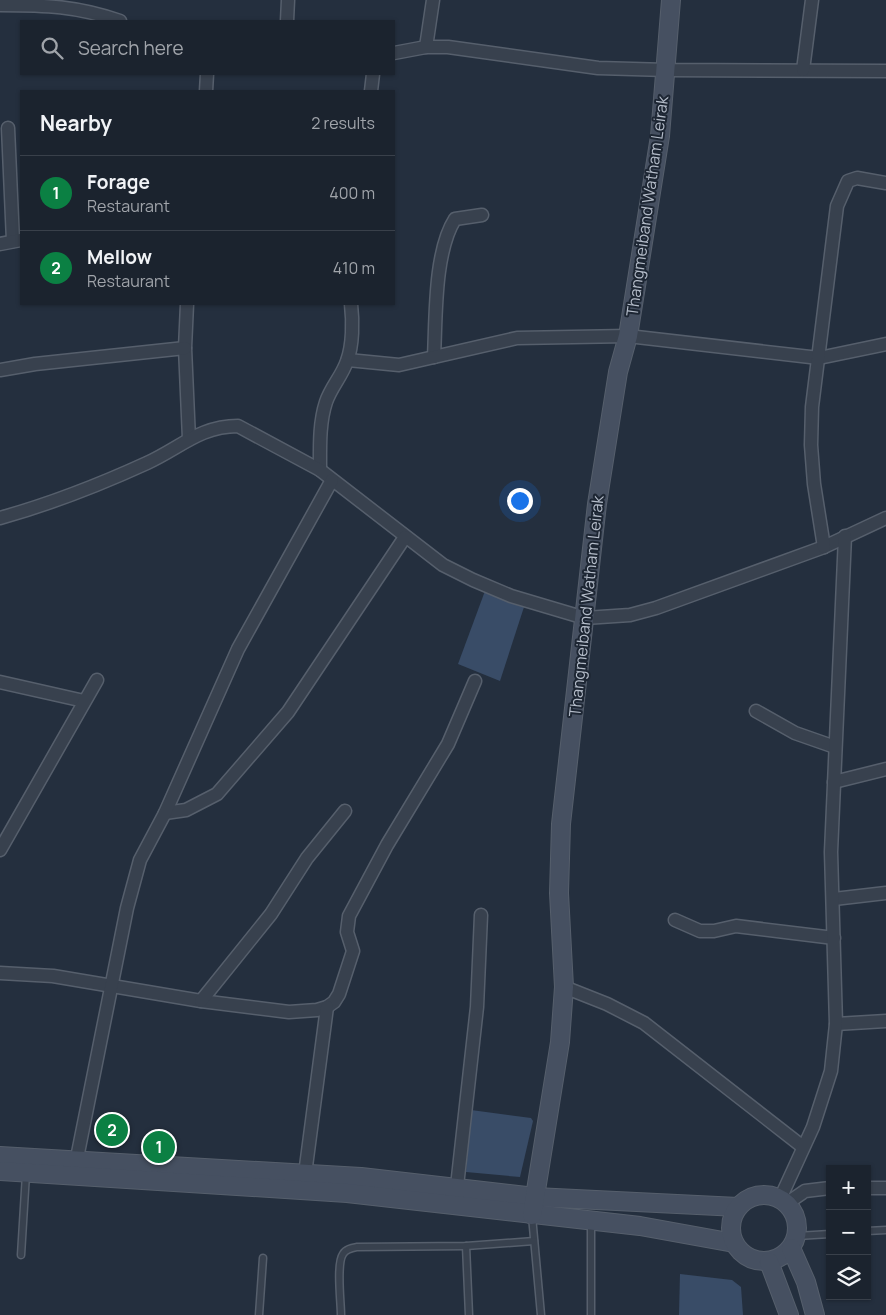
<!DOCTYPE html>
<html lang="en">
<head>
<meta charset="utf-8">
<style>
	:root { --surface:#1b232e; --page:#282f3a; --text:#f1f3f6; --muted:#a0a4aa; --line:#39404a; --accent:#0b8043 }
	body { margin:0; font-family:Manrope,sans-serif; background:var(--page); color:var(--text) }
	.controls { position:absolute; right:15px; bottom:15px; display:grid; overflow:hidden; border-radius:0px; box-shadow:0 1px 4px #0004 }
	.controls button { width:45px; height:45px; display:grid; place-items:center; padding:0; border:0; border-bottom:1px solid var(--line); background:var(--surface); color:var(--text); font:25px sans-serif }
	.you { position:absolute; left:519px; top:500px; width:18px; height:18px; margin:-12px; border:4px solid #fff; border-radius:50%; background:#1a73e8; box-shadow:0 0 0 8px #1a73e833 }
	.badge { display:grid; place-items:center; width:32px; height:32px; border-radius:50%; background:var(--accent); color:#fff; font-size:16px; font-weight:700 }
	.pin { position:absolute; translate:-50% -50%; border:2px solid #fff; box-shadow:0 1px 5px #0006 }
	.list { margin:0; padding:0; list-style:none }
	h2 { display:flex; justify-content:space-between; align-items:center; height:65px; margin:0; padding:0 20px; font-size:21px }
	h2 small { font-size:16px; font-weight:400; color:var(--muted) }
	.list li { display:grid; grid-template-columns:32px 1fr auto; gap:15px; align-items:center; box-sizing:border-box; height:75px; padding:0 20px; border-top:1px solid var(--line) }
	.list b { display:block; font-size:19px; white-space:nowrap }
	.list p { margin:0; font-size:16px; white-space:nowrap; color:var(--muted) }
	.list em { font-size:16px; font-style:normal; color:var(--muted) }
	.icon { flex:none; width:28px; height:28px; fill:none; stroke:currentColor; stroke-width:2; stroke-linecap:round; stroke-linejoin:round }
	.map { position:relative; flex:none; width:886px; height:1315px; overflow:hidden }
	.search { position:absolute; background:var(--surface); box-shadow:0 1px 4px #0004; left:20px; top:20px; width:375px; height:55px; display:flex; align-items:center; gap:12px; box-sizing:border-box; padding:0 18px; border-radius:0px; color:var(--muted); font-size:19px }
	.panel { position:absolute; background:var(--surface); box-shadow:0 1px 4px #0004; left:20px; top:90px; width:375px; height:215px; border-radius:0px }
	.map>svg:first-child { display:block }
	.water { fill:#394c67 }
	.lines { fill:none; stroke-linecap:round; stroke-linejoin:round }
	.lane-casing { stroke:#565f6c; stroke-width:9 }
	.street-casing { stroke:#565f6c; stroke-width:15 }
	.secondary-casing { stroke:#565f6c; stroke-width:20 }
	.lane { stroke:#38414e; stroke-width:6 }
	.street { stroke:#38414e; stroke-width:12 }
	.secondary { stroke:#465061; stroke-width:18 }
	.labels { text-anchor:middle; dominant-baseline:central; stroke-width:4; stroke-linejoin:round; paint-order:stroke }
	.street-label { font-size:16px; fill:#b4bcc9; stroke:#1d2633 }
</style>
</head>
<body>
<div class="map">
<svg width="886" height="1315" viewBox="0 0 886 1315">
	<rect width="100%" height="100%" fill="#242f3e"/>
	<g class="water">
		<path d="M485,591l39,16 -24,74 -42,-17z"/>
		<path d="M471,1110l60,8 2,3 -13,56 -54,-5z"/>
		<path d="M680,1274l52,6 9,7 2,28h-64z"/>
	</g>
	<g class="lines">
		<defs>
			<g id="lane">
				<path d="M532,1216l9,99"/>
				<path d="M591,1222v93"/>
				<path d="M867,1231l19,-1"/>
				<path d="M797,1236l33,-2"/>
				<path d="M466,1246l3,69"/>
				<path d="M21,1255l5,-81"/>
				<path d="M259,1315l4,-57"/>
				<path d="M341,1315c0,-13 -5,-51 2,-61 3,-5 9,-6 14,-7l109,-1 68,-5"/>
			</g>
			<g id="street">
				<path d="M0,5c45,0 77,1 120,16"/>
				<path d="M287,21l1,-21"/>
				<path d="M426,47l7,-47"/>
				<path d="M394,53l32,-6h22l150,21 69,2 219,1"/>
				<path d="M803,70l9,-70"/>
				<path d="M206,91l1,-17"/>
				<path d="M371,91l2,-17"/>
				<path d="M8,128l5,113"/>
				<path d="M0,244l21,-4"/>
				<path d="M187,304l-2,44 4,91"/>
				<path d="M434,357c2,-39 0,-105 21,-138l27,-4"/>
				<path d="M348,360l51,5 118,-27 111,-2 191,22 67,-14"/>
				<path d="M0,370l35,-6 150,-16"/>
				<path d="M320,470c0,-22 -1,-47 6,-68 5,-15 16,-26 21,-41 6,-16 6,-40 4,-57"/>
				<path d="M0,518c50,-14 99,-33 147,-55 33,-15 53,-37 91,-37l82,44 123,95 30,15 38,16 74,22 45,-3 26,-7 168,-61 62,-29"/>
				<path d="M824,547l-10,-63 -3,-39 1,-38 25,-201 11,-25 9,-3 29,5"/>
				<path d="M0,682l84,19"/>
				<path d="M756,711l39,22 40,14"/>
				<path d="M834,782l52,-13"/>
				<path d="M165,813l21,-3 31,-16 71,-82 117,-175"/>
				<path d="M0,850l97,-170"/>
				<path d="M834,899l52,-6"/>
				<path d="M675,920l25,11h14l22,-5 98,12"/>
				<path d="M0,973l53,3 148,25 88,11 28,-2 10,-3 7,-5 5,-8 14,-43 -6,-19 2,-16 38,-71 61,-101 27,-63"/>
				<path d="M564,987l43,17 37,19 159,124"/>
				<path d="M201,1001l70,-87 36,-56 38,-47"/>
				<path d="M836,1024l50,-3"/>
				<path d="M75,1168l52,-260 13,-48 25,-47 73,-164 94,-169"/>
				<path d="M305,1174l22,-167"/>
				<path d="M867,1188h19"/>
				<path d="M456,1195l21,-188 4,-92"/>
				<path d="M780,1199l33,-72 18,-56 5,-47 -5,-172 14,-316"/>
				<path d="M786,1204l19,-13 25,-3"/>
			</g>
			<g id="secondary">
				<path d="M0,1156l361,21 174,20 203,10"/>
				<path d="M0,1171l347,22 293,33 94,17"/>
				<circle cx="764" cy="1228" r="33"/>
				<path d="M532,1215l28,-173 4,-55 -5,-94 2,-69 36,-320 21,-132 10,-36 32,-200 11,-136"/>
				<path d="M791,1248l15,34 9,33"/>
				<path d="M769,1262l20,53"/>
			</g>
		</defs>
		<use href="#lane" class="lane-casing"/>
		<use href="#street" class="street-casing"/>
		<use href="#secondary" class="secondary-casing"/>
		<use href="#lane" class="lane"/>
		<use href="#street" class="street"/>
		<use href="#secondary" class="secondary"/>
	</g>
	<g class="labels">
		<g class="street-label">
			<text transform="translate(647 206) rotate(-82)">Thangmeiband Watham Leirak</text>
			<text transform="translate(586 606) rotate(-84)">Thangmeiband Watham Leirak</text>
		</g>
	</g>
</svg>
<div class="controls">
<button>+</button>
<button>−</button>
<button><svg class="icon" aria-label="layers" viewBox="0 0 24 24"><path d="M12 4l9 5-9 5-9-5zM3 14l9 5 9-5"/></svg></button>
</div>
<div class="you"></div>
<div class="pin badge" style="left:159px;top:1147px">1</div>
<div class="pin badge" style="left:112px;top:1130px">2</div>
<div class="search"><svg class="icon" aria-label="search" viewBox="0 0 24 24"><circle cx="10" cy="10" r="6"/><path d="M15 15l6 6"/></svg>Search here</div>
<section class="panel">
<h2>Nearby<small>2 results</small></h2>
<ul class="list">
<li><span class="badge">1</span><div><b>Forage</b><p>Restaurant</p></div><em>400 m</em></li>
<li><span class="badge">2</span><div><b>Mellow</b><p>Restaurant</p></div><em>410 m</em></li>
</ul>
</section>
</div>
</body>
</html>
